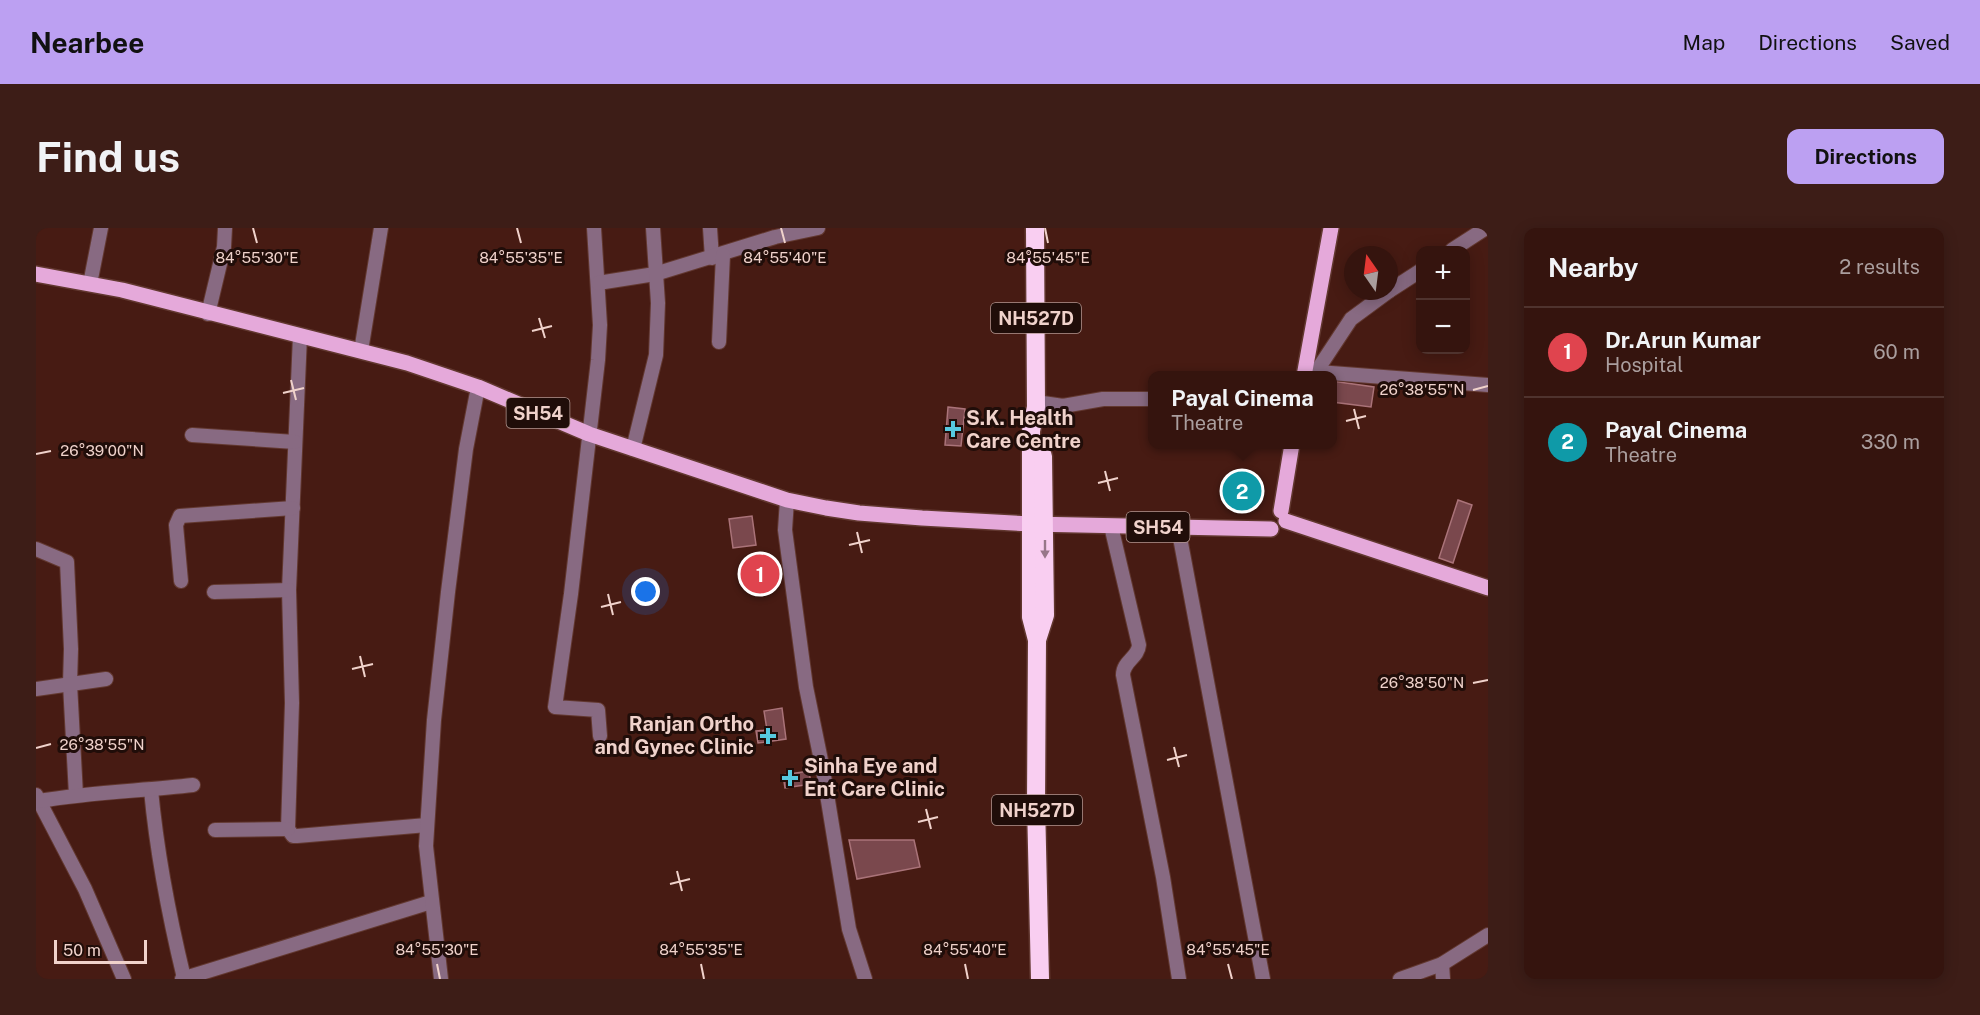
<!DOCTYPE html>
<html lang="en">
<head>
<meta charset="utf-8">
<style>
	:root { --surface:#35140e; --page:#3d1d17; --text:#f1f3f6; --muted:#aa9e9e; --line:#4f332e; --accent:#bca0f2 }
	body { margin:0; font-family:"Public Sans",sans-serif; background:var(--page); color:var(--text) }
	.controls { position:absolute; right:18px; top:18px; display:grid; overflow:hidden; border-radius:12px; box-shadow:0 3px 15px #0003 }
	.controls button { width:54px; height:54px; display:grid; place-items:center; padding:0; border:0; border-bottom:2px solid var(--line); background:var(--surface); color:var(--text); font:30px sans-serif }
	.compass { position:absolute; left:1308px; top:18px; width:54px; height:54px; border-radius:50%; background:var(--surface); box-shadow:0 3px 15px #0003; rotate:346deg }
	.scale { position:absolute; left:18px; bottom:15px; width:93px; box-sizing:border-box; padding-left:6px; border:3px solid #f0d2cb; border-top:0; font-size:16px; line-height:21px; white-space:nowrap; color:#f0d2cb; -webkit-text-stroke:4px #200d09; paint-order:stroke }
	.you { position:absolute; left:610px; top:364px; width:21px; height:21px; margin:-15px; border:4px solid #fff; border-radius:50%; background:#1a73e8; box-shadow:0 0 0 9px #1a73e833 }
	.badge { display:grid; place-items:center; width:39px; height:39px; border-radius:50%; background:var(--accent); color:#fff; font-size:20px; font-weight:700 }
	.pin { position:absolute; translate:-50% -50%; border:3px solid #fff; box-shadow:0 2px 6px #0006 }
	.popup { position:absolute; left:1112px; top:143px; width:189px; height:78px; box-sizing:border-box; display:grid; place-content:center; border-radius:12px; background:var(--surface); filter:drop-shadow(0 2px 4px #0005); font-size:20px; white-space:nowrap; color:var(--muted) }
	.popup b { font-size:22px; color:var(--text) }
	.popup::after { content:''; position:absolute; left:50%; top:100%; margin-left:-12px; border:12px solid transparent; border-top-color:var(--surface) }
	.list { margin:0; padding:0; list-style:none }
	h2 { display:flex; justify-content:space-between; align-items:center; height:78px; margin:0; padding:0 24px; font-size:26px }
	h2 small { font-size:20px; font-weight:400; color:var(--muted) }
	.list li { display:grid; grid-template-columns:39px 1fr auto; gap:18px; align-items:center; box-sizing:border-box; height:90px; padding:0 24px; border-top:2px solid var(--line) }
	.list b { display:block; font-size:22px; white-space:nowrap }
	.list p { margin:0; font-size:20px; white-space:nowrap; color:var(--muted) }
	.list em { font-size:20px; font-style:normal; color:var(--muted) }
	.map { position:relative; flex:none; width:1452px; height:751px; overflow:hidden; border-radius:12px }
	header { display:flex; align-items:center; gap:36px; box-sizing:border-box; height:84px; padding:0 30px; background:var(--accent); color:#111 }
	header strong { font-size:28px }
	nav { display:flex; gap:33px; margin-inline-start:auto; font-size:21px }
	.intro { display:flex; align-items:center; justify-content:space-between; box-sizing:border-box; height:144px; padding:0 36px }
	h1 { margin:0; font-size:42px }
	.button { padding:15px 27px; border-radius:12px; background:var(--accent); color:#111; font-size:21px; font-weight:700 }
	main { display:flex; gap:36px; padding:0 36px }
	aside { flex:1; background:var(--surface); border-radius:12px; box-shadow:0 3px 15px #0003 }
	.map>svg:first-child { display:block }
	.building { fill:#7a484d; stroke:#aa7379; stroke-width:1.5 }
	.lines { fill:none; stroke-linecap:round; stroke-linejoin:round }
	.minor-casing { stroke:#623830; stroke-width:16 }
	.major-casing { stroke:#623830; stroke-width:18 }
	.highway-casing { stroke:#623830; stroke-width:21 }
	.minor { stroke:#886a82; stroke-width:14 }
	.major { stroke:#e5a9da; stroke-width:15 }
	.highway { stroke:#f9cef1; stroke-width:18 }
	.oneway { fill:#977789 }
	.ticks { fill:none; stroke:#f0d2cb; stroke-width:2 }
	.poi-dot { fill:#56c9e0; stroke:#200d09; stroke-width:2 }
	.labels { text-anchor:middle; dominant-baseline:central; stroke-width:6; stroke-linejoin:round; paint-order:stroke }
	.shield { fill:#200d09; stroke:#b29791; stroke-width:1.5 }
	.shield-label { font-size:18px; font-weight:bold; fill:#f0d2cb }
	.poi-label { font-size:20px; font-weight:bold; fill:#f0d2cb; stroke:#200d09; text-anchor:start }
	.ticks-label { font-size:15px; text-anchor:middle; fill:#f0d2cb; stroke:#200d09; stroke-width:6; stroke-linejoin:round; paint-order:stroke }
</style>
</head>
<body>
<header>
<strong>Nearbee</strong>
<nav><a>Map</a><a>Directions</a><a>Saved</a></nav>
</header>
<div class="intro"><h1>Find us</h1><a class="button">Directions</a></div>
<main>
<div class="map">
<svg width="1452" height="751" viewBox="0 0 1452 751">
	<rect width="100%" height="100%" fill="#471b13"/>
	<g class="building">
		<path d="M1296,153l42,6 -3,20 -39,-5z"/>
		<path d="M912,179l17,2 -4,37 -16,-1z"/>
		<path d="M1422,272l14,5 -19,58 -14,-5z"/>
		<path d="M716,288l4,29 -23,3 -4,-29z"/>
		<path d="M734,328l3,27 -22,3 -3,-27z"/>
		<path d="M746,480l4,31 -28,4 -2,-12 11,-1 -3,-19z"/>
		<path d="M773,543l2,13 -26,4 -2,-13z"/>
		<path d="M813,612h65l6,27 -63,12z"/>
	</g>
	<g class="lines">
		<defs>
			<g id="minor">
				<path d="M558,0l6,97 -2,35 -27,234 -16,113 43,3 2,26"/>
				<path d="M674,0l2,30"/>
				<path d="M1416,22l34,-22"/>
				<path d="M562,55l57,-9 120,-37 43,-9"/>
				<path d="M54,56l11,-56"/>
				<path d="M1353,63l31,-20"/>
				<path d="M172,86l16,-67 1,-19"/>
				<path d="M264,108l-11,254 3,113 -4,126 5,7h4l130,-11"/>
				<path d="M683,114l4,-87"/>
				<path d="M325,123l20,-123"/>
				<path d="M1269,143l183,14"/>
				<path d="M1280,144l35,-53 38,-28"/>
				<path d="M1000,174l27,4 40,-7h49"/>
				<path d="M156,207l103,7"/>
				<path d="M597,221l23,-94 2,-52 -5,-75"/>
				<path d="M751,272l-2,30 21,157 17,83 26,159 16,50"/>
				<path d="M1075,298l28,119c-1,13 -16,16 -16,30l40,202 16,102"/>
				<path d="M1142,299l85,452"/>
				<path d="M0,321l31,13 4,87 -1,35 6,111"/>
				<path d="M145,353l-5,-56 4,-9 113,-8"/>
				<path d="M178,364l75,-2"/>
				<path d="M0,461l70,-10"/>
				<path d="M115,562c6,64 18,126 33,188"/>
				<path d="M0,567l49,94 39,90"/>
				<path d="M3,573c51,-9 102,-10 154,-16"/>
				<path d="M179,602l73,-1"/>
				<path d="M1406,736l1,15"/>
				<path d="M146,751l249,-77"/>
				<path d="M405,751l-15,-133 8,-126 14,-128 18,-143 12,-62"/>
				<path d="M1364,751l42,-15 46,-29"/>
			</g>
			<g id="major">
				<path d="M0,46l86,16 285,73 71,24 111,47 198,66 39,8 33,5 63,5 109,6 240,5"/>
				<path d="M1268,148l27,-148"/>
				<path d="M1245,283l11,-67"/>
				<path d="M1250,293l202,67"/>
			</g>
			<g id="highway">
				<path d="M999,0l1,179 -5,24v186l6,23 -1,163 4,176"/>
				<path d="M1001,412l8,-25 -2,-159"/>
			</g>
		</defs>
		<use href="#minor" class="minor-casing"/>
		<use href="#major" class="major-casing"/>
		<use href="#highway" class="highway-casing"/>
		<use href="#minor" class="minor"/>
		<use href="#major" class="major"/>
		<use href="#highway" class="highway"/>
	</g>
	<defs><path id="oneway-solid" d="M-6-.8H1V-3.2L6.5 0L1 3.2V.8H-6Z" transform="scale(1.5)"/></defs>
	<use class="oneway" href="#oneway-solid" transform="translate(1009 321) rotate(90)"/>
	<path class="ticks" d="M217,0l4,15M481,0l4,15M745,0l4,15M1009,0l3,15M503,90l6,20M496,103l20,-5M255,152l5,20M1437,162l15,-4M247,165l21,-5M1318,181l5,20M1310,193l20,-5M0,226l15,-3M1069,243l5,20M1062,255l20,-5M821,304l5,21M813,317l21,-5M572,366l5,21M565,379l20,-5M324,428l5,21M316,441l21,-5M1437,455l15,-3M1138,519l5,20M0,520l15,-4M1131,532l20,-5M890,581l5,20M882,594l20,-5M641,643l5,20M634,656l20,-5M401,736l3,15M665,736l3,15M929,736l3,15M1192,736l4,15"/>
	<g class="poi-dot">
		<path d="M914 192h6v6h6v6h-6v6h-6v-6h-6v-6h6z"/>
		<path d="M729 499h6v6h6v6h-6v6h-6v-6h-6v-6h6z"/>
		<path d="M751 541h6v6h6v6h-6v6h-6v-6h-6v-6h6z"/>
	</g>
	<g class="labels">
		<g class="shield">
			<rect x="955" y="75" width="90" height="30" rx="4.5"/>
			<rect x="470.5" y="170" width="63" height="30" rx="4.5"/>
			<rect x="1090.5" y="284" width="63" height="30" rx="4.5"/>
			<rect x="956" y="567" width="90" height="30" rx="4.5"/>
		</g>
		<g class="shield-label">
			<text x="1000" y="90">NH527D</text>
			<text x="502" y="185">SH54</text>
			<text x="1122" y="299">SH54</text>
			<text x="1001" y="582">NH527D</text>
		</g>
		<g class="poi-label">
			<text x="930" y="190">S.K. Health<tspan x="930" dy="23">Care Centre</tspan></text>
			<text x="718" y="496" text-anchor="end">Ranjan Ortho<tspan x="718" dy="23">and Gynec Clinic</tspan></text>
			<text x="768" y="538">Sinha Eye and<tspan x="768" dy="23">Ent Care Clinic</tspan></text>
		</g>
	</g>
	<g class="ticks-label">
		<text x="221" y="35">84°55'30"E</text>
		<text x="485" y="35">84°55'35"E</text>
		<text x="749" y="35">84°55'40"E</text>
		<text x="1012" y="35">84°55'45"E</text>
		<text x="1386" y="167">26°38'55"N</text>
		<text x="66" y="228">26°39'00"N</text>
		<text x="1386" y="460">26°38'50"N</text>
		<text x="66" y="522">26°38'55"N</text>
		<text x="401" y="727">84°55'30"E</text>
		<text x="665" y="727">84°55'35"E</text>
		<text x="929" y="727">84°55'40"E</text>
		<text x="1192" y="727">84°55'45"E</text>
	</g>
</svg>
<div class="controls">
<button>+</button>
<button>−</button>
</div>
<svg class="compass" viewBox="-18 -18 36 36"><path d="M0-13l5 13h-10z" fill="#e53935"/><path d="M0 13l5-13h-10z" fill="#aa9e9e"/></svg>
<div class="scale">50 m</div>
<div class="you"></div>
<div class="pin badge" style="left:724px;top:346px;background:#e0444e">1</div>
<div class="pin badge" style="left:1206px;top:263px;background:#0f9aa8">2</div>
<div class="popup"><b>Payal Cinema</b>Theatre</div>
</div>
<aside>
<h2>Nearby<small>2 results</small></h2>
<ul class="list">
<li><span class="badge" style="background:#e0444e">1</span><div><b>Dr.Arun Kumar</b><p>Hospital</p></div><em>60 m</em></li>
<li><span class="badge" style="background:#0f9aa8">2</span><div><b>Payal Cinema</b><p>Theatre</p></div><em>330 m</em></li>
</ul>
</aside>
</main>
</body>
</html>
